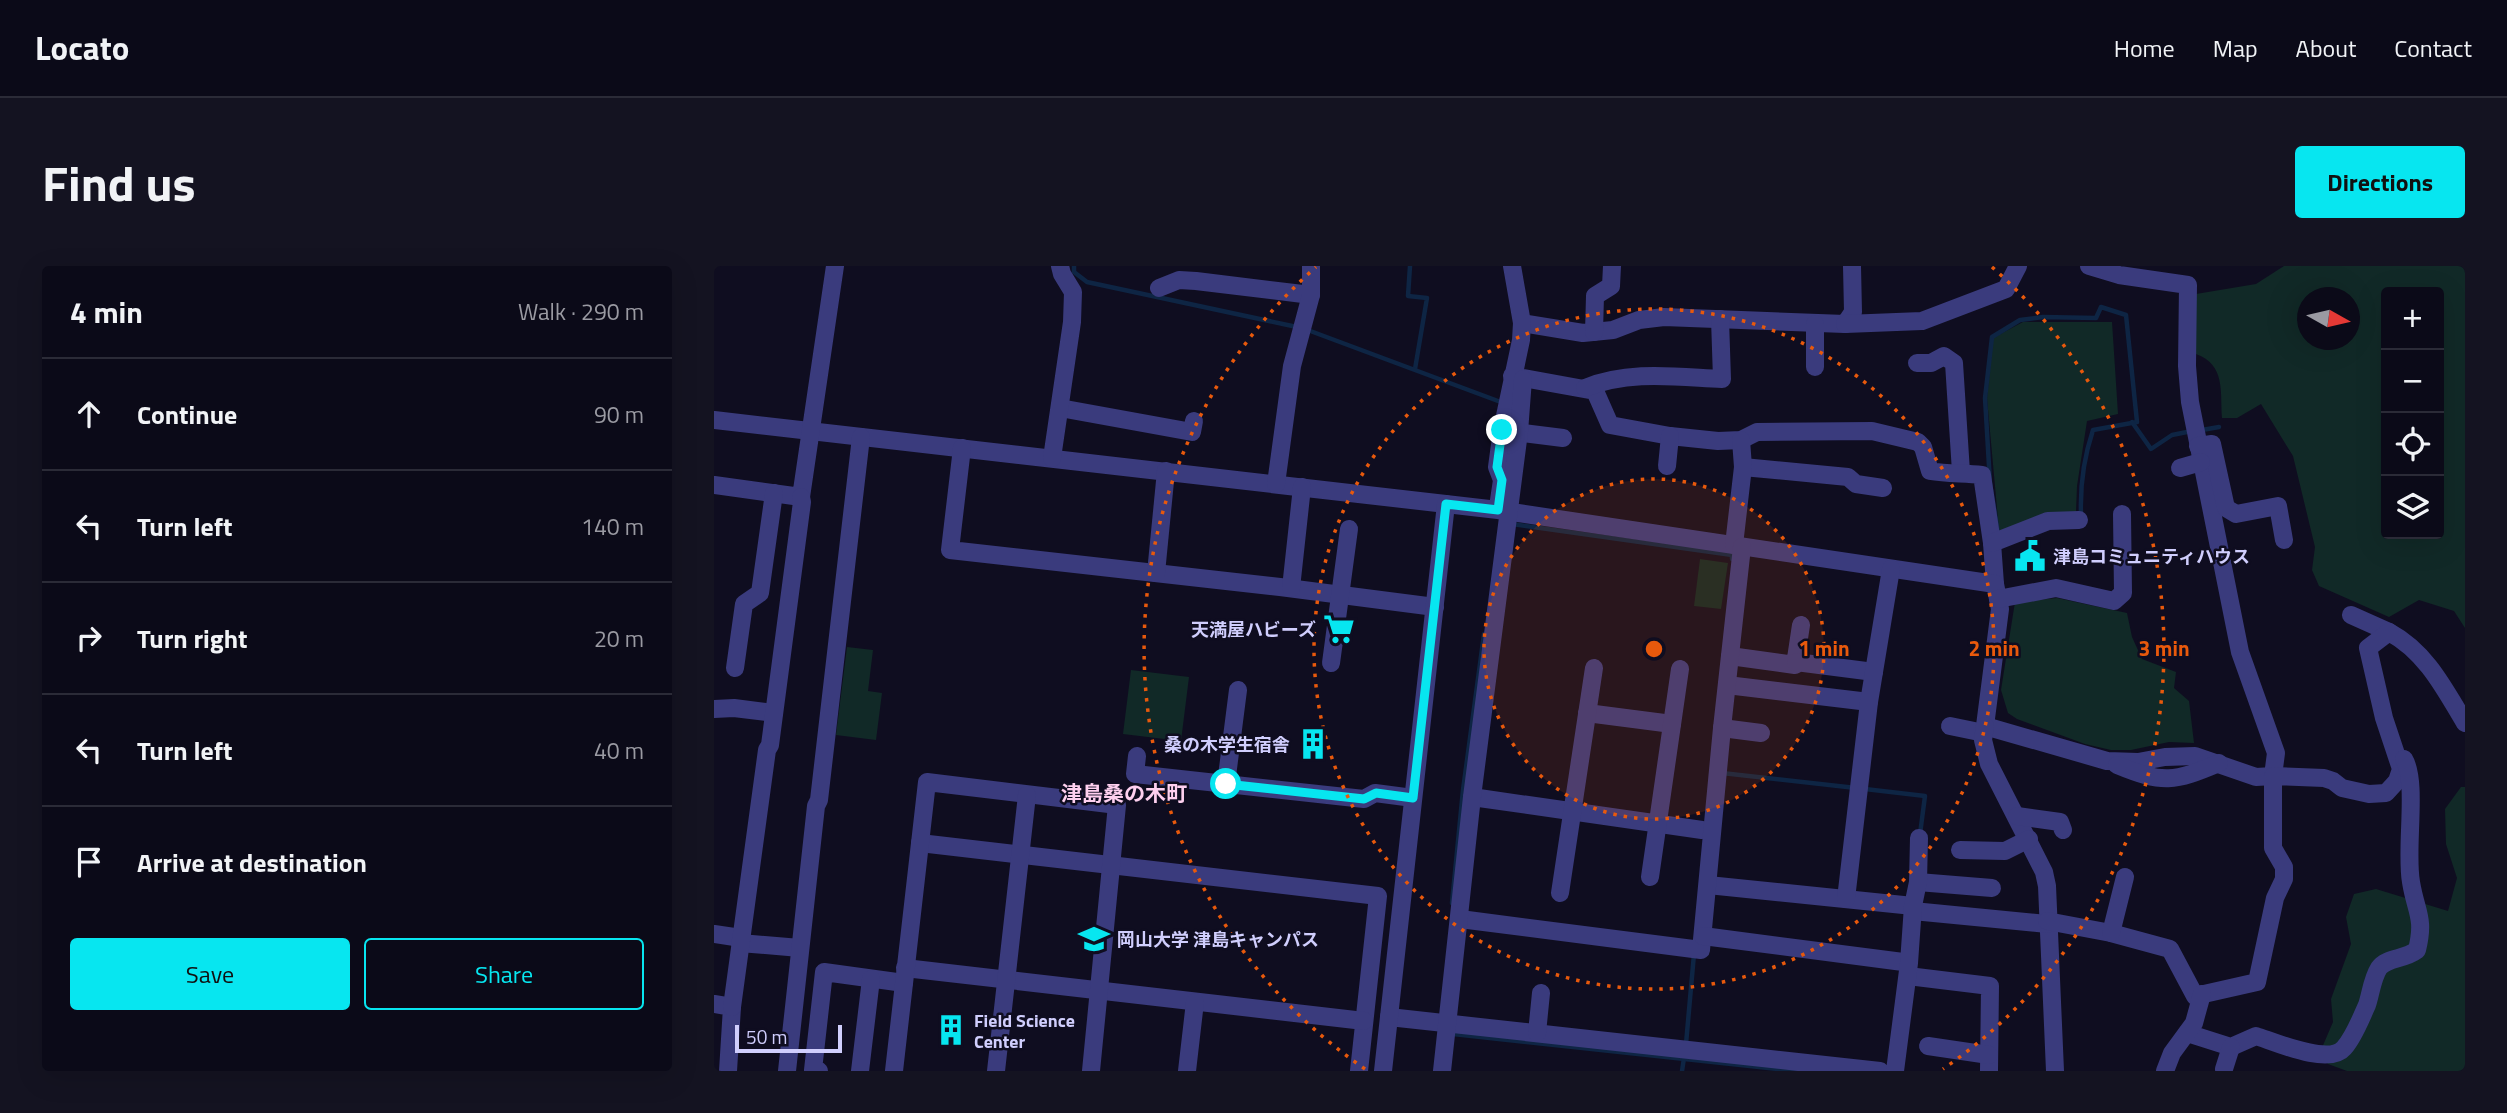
<!DOCTYPE html>
<html lang="en">
<head>
<meta charset="utf-8">
<style>
	:root { --surface:#0b0a18; --page:#141321; --text:#f1f3f6; --muted:#9a9aa2; --line:#2b2b37; --accent:#07e6f0 }
	body { margin:0; font-family:"Titillium Web","Noto Sans JP",sans-serif; background:var(--page); color:var(--text) }
	.controls { position:absolute; right:21px; top:21px; display:grid; overflow:hidden; border-radius:7px; box-shadow:0 7px 28px #0002 }
	.controls button { width:63px; height:63px; display:grid; place-items:center; padding:0; border:0; border-bottom:2px solid var(--line); background:var(--surface); color:var(--text); font:35px sans-serif }
	.compass { position:absolute; left:1583px; top:21px; width:63px; height:63px; border-radius:50%; background:var(--surface); box-shadow:0 7px 28px #0002; rotate:98deg }
	.scale { position:absolute; left:21px; bottom:18px; width:107px; box-sizing:border-box; padding-left:7px; border:4px solid #d0cefd; border-top:0; font-size:19px; line-height:24px; white-space:nowrap; color:#d0cefd; -webkit-text-stroke:5px #0f0d20; paint-order:stroke }
	.stop { position:absolute; width:21px; height:21px; margin:-16px; border:5px solid #07e6f0; border-radius:50%; background:#fff }
	.stop.end { background:#07e6f0; border-color:#fff; box-shadow:0 2px 7px #0008 }
	.list { margin:0; padding:0; list-style:none }
	h2 { display:flex; justify-content:space-between; align-items:center; height:91px; margin:0; padding:0 28px; font-size:30px }
	h2 small { font-size:23px; font-weight:400; color:var(--muted) }
	.list li { display:grid; grid-template-columns:46px 1fr auto; gap:21px; align-items:center; box-sizing:border-box; height:112px; padding:0 28px; border-top:2px solid var(--line) }
	.list b { display:block; font-size:26px; white-space:nowrap }
	.list em { font-size:23px; font-style:normal; color:var(--muted) }
	.actions { display:flex; gap:14px; padding:21px 28px }
	.actions a { flex:1; padding:16px 0; border:2px solid var(--accent); border-radius:7px; text-align:center; font-size:24px; color:var(--accent) }
	.actions .main { background:var(--accent); color:#111 }
	.icon { flex:none; width:38px; height:38px; fill:none; stroke:currentColor; stroke-width:2; stroke-linecap:round; stroke-linejoin:round }
	.map { position:relative; flex:none; width:1751px; height:805px; overflow:hidden; border-radius:7px }
	header { display:flex; align-items:center; gap:42px; box-sizing:border-box; height:98px; padding:0 35px; background:var(--surface); border-bottom:2px solid var(--line) }
	header strong { font-size:33px }
	nav { display:flex; gap:38px; margin-inline-start:auto; font-size:24px }
	.intro { display:flex; align-items:center; justify-content:space-between; box-sizing:border-box; height:168px; padding:0 42px }
	h1 { margin:0; font-size:49px }
	.button { padding:18px 32px; border-radius:7px; background:var(--accent); color:#111; font-size:24px; font-weight:700 }
	main { display:flex; gap:42px; padding:0 42px }
	aside { flex:1; background:var(--surface); border-radius:7px; box-shadow:0 7px 28px #0002 }
	.map>svg:first-child { display:block }
	.green { fill:#112927; fill-rule:evenodd }
	.lines { fill:none; stroke-linecap:round; stroke-linejoin:round }
	.stream { stroke:#0e2544; stroke-width:4.5 }
	.minor { stroke:#3a3b7d; stroke-width:18 }
	.route { stroke:#07e6f0; stroke-width:9 }
	.ring { fill:none; stroke:#e8590c; stroke-width:3.5; stroke-dasharray:3.5 7 }
	.labels { text-anchor:middle; dominant-baseline:central; stroke-width:5; stroke-linejoin:round; paint-order:stroke }
	.poi-label { font-size:18px; font-weight:bold; fill:#d0cefd; stroke:#0f0d20; text-anchor:start }
	.quarter-label { font-size:21px; font-weight:bold; fill:#fed0ef; stroke:#0f0d20 }
	.centre { fill:#e8590c; stroke:#0f0d20; stroke-width:3.5 }
	.ring-label { font-size:21px; text-anchor:middle; font-weight:bold; fill:#e8590c; stroke:#0f0d20; stroke-width:5; stroke-linejoin:round; paint-order:stroke }
</style>
</head>
<body>
<header>
<strong>Locato</strong>
<nav><a>Home</a><a>Map</a><a>About</a><a>Contact</a></nav>
</header>
<div class="intro"><h1>Find us</h1><a class="button">Directions</a></div>
<main>
<aside>
<h2>4 min<small>Walk · 290 m</small></h2>
<ul class="list">
<li><svg class="icon" aria-label="ahead" viewBox="0 0 24 24"><path d="M12 20V5M6 11l6-6 6 6"/></svg><div><b>Continue</b></div><em>90 m</em></li>
<li><svg class="icon" aria-label="left" viewBox="0 0 24 24"><path d="M17 20v-9H6M10 6l-5 5 5 5"/></svg><div><b>Turn left</b></div><em>140 m</em></li>
<li><svg class="icon" aria-label="right" viewBox="0 0 24 24"><path d="M7 20v-9h11M14 6l5 5-5 5"/></svg><div><b>Turn right</b></div><em>20 m</em></li>
<li><svg class="icon" aria-label="left" viewBox="0 0 24 24"><path d="M17 20v-9H6M10 6l-5 5 5 5"/></svg><div><b>Turn left</b></div><em>40 m</em></li>
<li><svg class="icon" aria-label="arrive" viewBox="0 0 24 24"><path d="M6 21V4h12l-3 4 3 4H6"/></svg><div><b>Arrive at destination</b></div></li>
</ul>
<div class="actions"><a class="main">Save</a><a>Share</a></div>
</aside>
<div class="map">
<svg width="1751" height="805" viewBox="0 0 1751 805">
	<rect width="100%" height="100%" fill="#0f0d20"/>
	<g class="green">
		<path d="M1570,0h181v362l-11,-17 -35,-11 -30,17 -70,-31 -7,-16 3,-23 -22,-91 -32,-52 -24,14h-15c-2,-26 4,-53 -26,-64v-60l60,-10zM1672,26h53v242h-53zM1594,32h42v42h-42z"/>
		<path d="M1309,56h89l6,92 -31,7 -10,65 -1,26 -73,19 -4,-1 -12,-132 6,-60z"/>
		<path d="M986,293l28,4 -7,46 -27,-3z"/>
		<path d="M1343,332l70,15 5,24 10,22 34,13 -2,16 15,13 5,42 -25,-1 -38,8h-20l-26,-6 -68,-25 -9,-6 -7,-23 14,-88z"/>
		<path d="M133,381l26,3 -5,41 14,2 -6,47 -40,-5z"/>
		<path d="M417,404l58,7 -8,64 -58,-7z"/>
		<path d="M1747,521h4v284h-118l-19,-7 -7,-14 12,-28 -2,-23 20,-55 -5,-27 8,-23 22,-5 72,22 9,-33 -11,-34 -1,-35z"/>
	</g>
	<g class="lines">
		<g class="stream">
			<path d="M360,0v6l13,10 210,45"/>
			<path d="M696,0l-2,30 19,2 -12,71"/>
			<path d="M1387,41l25,8 11,107 -44,8c-9,27 -13,55 -12,84l-36,3 -41,17 -6,-2 -8,-49 -5,-85 7,-61 28,-17 23,-3 53,1z"/>
			<path d="M591,63l193,72"/>
			<path d="M1418,156l19,27 21,-14 15,-3"/>
			<path d="M1488,164l17,-3"/>
			<path d="M798,258l220,31v4"/>
			<path d="M1008,507l134,15"/>
			<path d="M1151,523l60,7 -5,38"/>
			<path d="M738,637l11,-113 21,-156"/>
			<path d="M739,768l343,37"/>
			<path d="M972,778l8,-90"/>
			<path d="M968,805l2,-13"/>
		</g>
		<g class="minor">
			<path d="M445,22l20,-8 17,1 115,14"/>
			<path d="M808,57l61,10 30,-3 26,-10 25,-3 181,7 8,-12 -1,-46"/>
			<path d="M1131,58l77,-3 84,-32 12,-23"/>
			<path d="M880,66l1,-36 16,-10 1,-20"/>
			<path d="M1203,97h14l13,-7 10,7 7,109"/>
			<path d="M1101,101v-43"/>
			<path d="M798,110l83,15 15,34 60,11 48,5 23,-1 16,-8 115,-1 46,11 5,5 7,24c17,3 34,2 52,4l10,68 3,41"/>
			<path d="M871,122c44,-18 91,-11 137,-9l-2,-60"/>
			<path d="M346,142l132,24 2,-11"/>
			<path d="M0,154l784,90 497,74 5,25 -15,117 122,35 31,1 27,-5 30,-1 61,21 17,-1 3,-23 -36,-101 -50,-250 -3,-36 1,-81 -69,-10 -30,-9"/>
			<path d="M793,165l56,7"/>
			<path d="M1484,180l14,-2 14,64 10,6 42,-8 6,34"/>
			<path d="M248,182l-12,102 330,37 155,20"/>
			<path d="M338,192l20,-136 1,-30 -11,-18 -2,-8"/>
			<path d="M953,200l3,-30"/>
			<path d="M1029,201l105,10 8,7 27,4"/>
			<path d="M1466,202l21,-6"/>
			<path d="M562,218l16,-118 19,-71v-29"/>
			<path d="M0,219l87,12 34,-231"/>
			<path d="M785,234l3,-20 -5,-13 5,-37 19,-90 1,-17 -10,-57"/>
			<path d="M1278,277l56,-22 31,-1"/>
			<path d="M1020,279l9,-78 -2,-27"/>
			<path d="M442,307l10,-102"/>
			<path d="M577,322l11,-101"/>
			<path d="M1284,333l58,-11 58,13 9,-8 -1,-79"/>
			<path d="M1637,349l38,17"/>
			<path d="M1016,390l65,9 6,-40"/>
			<path d="M1082,396l78,10"/>
			<path d="M617,397l18,-134"/>
			<path d="M21,402l9,-64 16,-11 14,-100"/>
			<path d="M1013,419l142,17"/>
			<path d="M0,443l20,-1 40,5"/>
			<path d="M873,447l85,11"/>
			<path d="M1236,460l34,7"/>
			<path d="M1271,460l-2,14 6,24 55,108 3,14 8,185"/>
			<path d="M1008,462l39,5"/>
			<path d="M423,490l-2,18 229,25 11,-6 38,5"/>
			<path d="M1403,499c46,19 57,17 102,-2"/>
			<path d="M512,518l12,-94"/>
			<path d="M758,531l230,33"/>
			<path d="M1303,550l43,6 3,8"/>
			<path d="M206,577l458,53 -19,175"/>
			<path d="M1246,584l45,1 24,-12"/>
			<path d="M936,611l30,-208"/>
			<path d="M1204,616l74,6"/>
			<path d="M994,619l205,21"/>
			<path d="M846,627l34,-225"/>
			<path d="M1132,633l23,-197 22,-133"/>
			<path d="M1199,645l134,13"/>
			<path d="M746,653l241,31 21,-222 20,-181"/>
			<path d="M1333,655l64,12 59,16 25,47 62,-14 18,-84 9,-19v-12l-11,-19v-72l51,2 9,3 9,7 27,6 17,-1 11,-12 4,-12 -17,-51 -16,-70 21,-16c37,20 55,56 76,91"/>
			<path d="M1397,667l14,-56"/>
			<path d="M0,668l27,4"/>
			<path d="M989,670l200,26"/>
			<path d="M26,677l60,5"/>
			<path d="M191,702l459,53"/>
			<path d="M1194,710l82,10 -1,85"/>
			<path d="M0,738l18,3 -4,64"/>
			<path d="M18,741l35,-257 3,-5 32,-243 -1,-5"/>
			<path d="M675,751l491,54"/>
			<path d="M823,767l4,-40"/>
			<path d="M1473,767l44,14 25,-11c19,6 73,30 88,12 10,-11 17,-30 23,-43 4,-12 5,-26 12,-37 8,-11 25,-8 38,-18 8,-33 -1,-37 -6,-68 -6,-33 7,-100 -7,-123"/>
			<path d="M1214,780l61,9"/>
			<path d="M1510,803l7,-22"/>
			<path d="M73,805l29,-265 3,-6 42,-363"/>
			<path d="M105,805l-6,-1 11,-98 80,11"/>
			<path d="M146,805l11,-92"/>
			<path d="M180,805l33,-289 190,23 -26,266"/>
			<path d="M282,805l31,-276"/>
			<path d="M473,805l8,-69"/>
			<path d="M669,805l63,-567"/>
			<path d="M728,805l30,-274 47,-365 4,-53"/>
			<path d="M1181,805l14,-108 4,-57 5,-24 1,-44"/>
			<path d="M1451,805l7,-18 22,-30 8,-29"/>
		</g>
	</g>
	<g class="lines">
		<path class="route" d="M512,518l138,15 12,-6 37,5 33,-294 52,6 4,-30 -5,-13 5,-37"/>
	</g>
	<circle cx="940" cy="383" r="170" fill="#e8590c" fill-opacity=".12"/>
	<g class="ring">
		<circle cx="940" cy="383" r="170"/>
		<circle cx="940" cy="383" r="340"/>
		<path d="M651 803A510 510 0 0 1 602 1M1278 1A510 510 0 0 1 1229 803"/>
	</g>
	<defs>
		<symbol id="civic-bare" viewBox="-9 -9 18 18"><path d="M-.6-6.5H3V-4.5H.6V-3L4-1V1h2V6H-6V1h2V-1L-.6-3ZM-1.2 2.5V6h2.4V2.5Z" fill="#07e6f0" stroke="#0f0d20" stroke-width="2.5" paint-order="stroke"/></symbol>
		<symbol id="supermarket-bare" viewBox="-9 -9 18 18"><path d="M-6-5.5h2.5l.6 2H6L4.5 2H-2.5L-4.4-4H-6ZM-1.5 3.2a1.3 1.3 0 1 0 .1 0ZM3 3.2a1.3 1.3 0 1 0 .1 0Z" fill="#07e6f0" stroke="#0f0d20" stroke-width="2.5" paint-order="stroke"/></symbol>
		<symbol id="building-bare" viewBox="-9 -9 18 18"><path d="M-4-6H4V6H1V3H-1V6H-4ZM-2.5-4.3h1.7v1.8h-1.7ZM.8-4.3h1.7v1.8H.8ZM-2.5-1h1.7V.8h-1.7ZM.8-1h1.7V.8H.8Z" fill="#07e6f0" stroke="#0f0d20" stroke-width="2.5" paint-order="stroke"/></symbol>
		<symbol id="university-bare" viewBox="-9 -9 18 18"><path d="M0-5L7-2L0 1L-7-2ZM-4 1L0 2.5L4 1V4Q0 6-4 4Z" fill="#07e6f0" stroke="#0f0d20" stroke-width="2.5" paint-order="stroke"/></symbol>
	</defs>
	<g fill-rule="evenodd">
		<use href="#civic-bare" x="1294" y="268" width="44" height="44"/>
		<use href="#supermarket-bare" x="603" y="341" width="44" height="44"/>
		<use href="#building-bare" x="577" y="456" width="44" height="44"/>
		<use href="#university-bare" x="358" y="651" width="44" height="44"/>
		<use href="#building-bare" x="215" y="742" width="44" height="44"/>
	</g>
	<g class="labels">
		<g class="poi-label">
			<text x="1339" y="290">津島コミュニティハウス</text>
			<text x="602" y="363" text-anchor="end">天満屋ハビーズ</text>
			<text x="576" y="478" text-anchor="end">桑の木学生宿舎</text>
			<text x="403" y="673">岡山大学 津島キャンパス</text>
			<text x="260" y="754">Field Science<tspan x="260" dy="21">Center</tspan></text>
		</g>
		<g class="quarter-label">
			<text x="410" y="527">津島桑の木町</text>
		</g>
	</g>
	<circle cx="940" cy="383" r="10" class="centre"/>
	<g class="ring-label">
		<text x="1110" y="390">1 min</text>
		<text x="1280" y="390">2 min</text>
		<text x="1450" y="390">3 min</text>
	</g>
</svg>
<div class="controls">
<button>+</button>
<button>−</button>
<button><svg class="icon" aria-label="locate" viewBox="0 0 24 24"><circle cx="12" cy="12" r="6"/><path d="M12 2v4M12 18v4M2 12h4M18 12h4"/></svg></button>
<button><svg class="icon" aria-label="layers" viewBox="0 0 24 24"><path d="M12 4l9 5-9 5-9-5zM3 14l9 5 9-5"/></svg></button>
</div>
<svg class="compass" viewBox="-18 -18 36 36"><path d="M0-13l5 13h-10z" fill="#e53935"/><path d="M0 13l5-13h-10z" fill="#9a9aa2"/></svg>
<div class="scale">50 m</div>
<div class="stop" style="left:512px;top:518px"></div>
<div class="stop end" style="left:788px;top:164px"></div>
</div>
</main>
</body>
</html>
